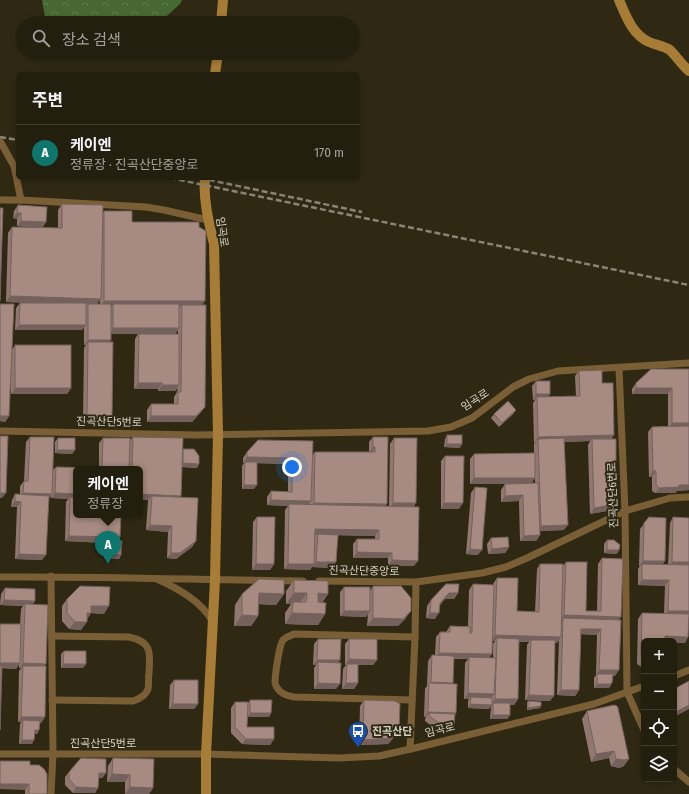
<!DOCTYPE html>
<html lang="ko">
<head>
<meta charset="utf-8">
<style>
	:root { --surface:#231f0f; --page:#2b2718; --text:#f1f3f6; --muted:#a3a29e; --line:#403d2f; --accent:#0f766e }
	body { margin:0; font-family:"Fira Sans Condensed","Noto Sans KR",sans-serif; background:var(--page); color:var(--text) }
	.controls { position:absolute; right:12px; bottom:12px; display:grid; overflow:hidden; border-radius:6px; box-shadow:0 2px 6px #0003 }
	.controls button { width:36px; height:36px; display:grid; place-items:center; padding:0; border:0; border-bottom:1px solid var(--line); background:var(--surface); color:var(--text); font:20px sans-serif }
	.you { position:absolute; left:292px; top:467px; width:14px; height:14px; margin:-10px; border:3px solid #fff; border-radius:50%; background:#1a73e8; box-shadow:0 0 0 6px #1a73e833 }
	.badge { display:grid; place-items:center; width:26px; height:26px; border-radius:50%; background:var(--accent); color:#fff; font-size:13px; font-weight:700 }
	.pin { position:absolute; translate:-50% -33px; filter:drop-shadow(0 1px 2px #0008) }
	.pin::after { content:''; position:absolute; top:21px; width:14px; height:12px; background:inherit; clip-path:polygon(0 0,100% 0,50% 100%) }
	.popup { position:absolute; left:73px; top:466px; width:70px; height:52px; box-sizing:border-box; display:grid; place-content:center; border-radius:6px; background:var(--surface); filter:drop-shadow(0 1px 3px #0005); font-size:13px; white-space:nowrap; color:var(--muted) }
	.popup b { font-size:15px; color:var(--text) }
	.popup::after { content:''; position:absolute; left:50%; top:100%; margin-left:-8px; border:8px solid transparent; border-top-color:var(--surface) }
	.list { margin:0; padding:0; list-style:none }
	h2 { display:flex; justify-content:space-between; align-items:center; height:52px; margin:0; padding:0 16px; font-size:17px }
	h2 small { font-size:13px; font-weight:400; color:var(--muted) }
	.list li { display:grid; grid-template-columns:26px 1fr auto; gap:12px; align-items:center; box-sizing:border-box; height:56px; padding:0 16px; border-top:1px solid var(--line) }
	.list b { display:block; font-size:15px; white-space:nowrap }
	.list p { margin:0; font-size:13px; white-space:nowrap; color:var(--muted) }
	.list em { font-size:13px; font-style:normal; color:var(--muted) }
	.icon { flex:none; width:22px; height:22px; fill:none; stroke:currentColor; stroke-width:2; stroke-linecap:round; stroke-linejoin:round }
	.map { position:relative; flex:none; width:689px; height:794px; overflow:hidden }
	.search { position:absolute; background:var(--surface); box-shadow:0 2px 6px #0003; left:16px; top:16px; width:344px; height:44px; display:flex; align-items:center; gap:10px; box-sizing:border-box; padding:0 14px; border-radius:22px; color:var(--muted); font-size:15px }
	.panel { position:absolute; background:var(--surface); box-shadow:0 2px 6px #0003; left:16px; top:72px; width:344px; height:108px; border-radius:6px }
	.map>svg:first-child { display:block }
	.forest { fill:url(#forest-crowns) }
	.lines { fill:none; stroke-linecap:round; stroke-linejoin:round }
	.street { stroke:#7a5f36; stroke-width:7 }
	.secondary { stroke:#a77c36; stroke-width:10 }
	.rail { stroke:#8a8574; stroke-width:2.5; stroke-dasharray:6 3; stroke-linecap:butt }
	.wall { fill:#907871; fill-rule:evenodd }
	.shaded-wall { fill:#75615c }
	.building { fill:#a78b83; stroke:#75615c }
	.labels { text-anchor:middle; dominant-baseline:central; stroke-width:4; stroke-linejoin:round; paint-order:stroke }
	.street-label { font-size:11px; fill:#d7d3c6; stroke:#2f2914 }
	.poi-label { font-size:11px; font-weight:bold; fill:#d7d3c6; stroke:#2f2914; text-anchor:start }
</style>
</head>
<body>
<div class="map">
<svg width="689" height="794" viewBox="0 0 689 794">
	<defs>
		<pattern id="forest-crowns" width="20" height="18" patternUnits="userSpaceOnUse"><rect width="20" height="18" fill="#466832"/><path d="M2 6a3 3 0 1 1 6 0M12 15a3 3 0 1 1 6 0" fill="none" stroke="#607d4e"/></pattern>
	</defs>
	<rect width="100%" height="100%" fill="#2f2914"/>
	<path class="forest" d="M42,0h140l-2,4 -21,19h-31l-20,-4 -31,4h-31z"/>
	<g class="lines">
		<g class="street">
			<path d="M0,141l14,25 7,34"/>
			<path d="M0,200h21l125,7 18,3 44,10"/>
			<path d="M619,368l6,143 2,181 17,38"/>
			<path d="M0,431l196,4 232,-4 23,-4 21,-9 41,-31 16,-8 29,-8 131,-8"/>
			<path d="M0,577c101,-1 202,3 303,4"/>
			<path d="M157,579c22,10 44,22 56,43"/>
			<path d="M319,581l97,1 66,-9 24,-6 21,-9 98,-47 45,-13 19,-1"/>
			<path d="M52,636l77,1c24,5 21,17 20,36 -1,5 0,12 -1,16 -2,7 -9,10 -15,12l-81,-1"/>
			<path d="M674,676l15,-6"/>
			<path d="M412,700l-118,-3c-6,-1 -13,-3 -16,-8 -1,-1 -3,-5 -3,-6 0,-7 4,-38 8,-43 2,-3 7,-4 11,-6l121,3"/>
			<path d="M410,749l5,-112 1,-55"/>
			<path d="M0,754h206l133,4 40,-2 36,-8 179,-44 50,-18"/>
			<path d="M674,769l15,13"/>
			<path d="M51,794l2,-40 -2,-178"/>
		</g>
		<g class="secondary">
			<path d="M619,0c7,16 13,34 30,42 7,3 15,4 21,8 6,6 12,15 19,21"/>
			<path d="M221,23l2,-23"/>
			<path d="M215,74l3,-21"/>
			<path d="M205,178c-2,22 4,45 9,66l4,190 -3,146 -9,174v40"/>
		</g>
		<g class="rail">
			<path d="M0,137l18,3"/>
			<path d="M170,178l519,107"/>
			<path d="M200,178l162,34"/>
		</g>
	</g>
	<g class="wall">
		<path d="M62,204l41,9 1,-2 28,11 67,5 4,78 2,102 -4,5 -9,10h-45v-12l4,-6h23v-7l3,-5 1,-4 -3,3h-17v-2h-24l1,-50 3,-5h-27l-2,8 3,75 -4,5h-25l1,-74 2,-3h-2v-18l-2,3h-67l1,-22 4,-5h13l-27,-1 2,-69 4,-6 29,1 -24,-2v-7l-4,-1 1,-7 4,-6 28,17 -4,6h16v-18zM100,299v5h-3zM178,330v4h-3z"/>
		<path d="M0,304l12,46 3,-5 56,43 -4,6h-56v-30l-2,52 -4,6 -5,-1z"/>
		<path d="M689,369v121l-12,1 -2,2h-20l-3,-2v-14h-3l-1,-45 4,-5 16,-1v-32h-36v-5l4,-6z"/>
		<path d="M579,371l23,12 10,56 -2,69 -3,3 -17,3 -2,-69 2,-4 -26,1v88l-24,1v4l-4,6h-16l-1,-40 -18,1v-12l4,-6h12h-47v-25l4,-5 60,-1v-9l1,-1h-1l-1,-40 2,-3h-2l-1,-14 4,-5 12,16 28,-1 -1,-20zM535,476v7h-3z"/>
		<path d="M516,410l-3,4 -14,13 -8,-9 3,-4z"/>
		<path d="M447,435l13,13 -16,-1 1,-8z"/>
		<path d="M30,437l23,33 3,-3 40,1 -20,47 44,22 -2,4 3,14 -2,4 -15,-1 1,-14 1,-1 -41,-2 1,-39 2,-3 -17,-1v-2l-3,3 -6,61 -27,-1 2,-52h-6l1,-7 3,-6 5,1v-9l4,-5 2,-39z"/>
		<path d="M133,437l50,12 16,15 -2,4 -15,-1 -1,29 -1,1 16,44 -4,6 -16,12 -9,-1 1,-26 -22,-2 2,-29v-1l-8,-31h-41v-26l4,-5 27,2z"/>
		<path d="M373,437l12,69h4l1,-62 4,-6 22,65 -2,3v60h-26v-8h-35v-14l4,-5h18v-3l-37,-1 -6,33 -20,-1 -2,3 -26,-1 1,-59 3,-4 -21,-1v-8l4,-6 17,1v-28l-31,-1 -3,26h-12v-23l2,-3h-1v-5l4,-6 65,3 3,-3h54v-10z"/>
		<path d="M58,438l17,12 -3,4 -17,-1v-11z"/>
		<path d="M445,456l14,53h-18v-48z"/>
		<path d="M475,487l3,68 -12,-1 5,-61z"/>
		<path d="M257,517l17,47 -4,6h-18l1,-48z"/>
		<path d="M649,517l14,47 5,1 2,-42 3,-6 15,120 -3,6 -41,-2v27h-1l-6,-4 1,-45 4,-6 22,1 1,-28 -27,-1v-16l2,-3h-1l1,-37z"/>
		<path d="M491,538l18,9 -4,6 -17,1 -1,-10z"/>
		<path d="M607,540l10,14 -13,-1v-9z"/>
		<path d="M602,558l17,62 -4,56h-2l-3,11 -3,1h-13v-10l2,-3 1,-40 -16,-1 -2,56 -4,6 -18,-1 2,-55 -2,3h-2l-5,58 -25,-1 2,-55 2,-3h-10l-1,57 -4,6h-4v10l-3,4h-17l1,-12 1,-3 -3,5 -21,-1v-7l1,-2h-5l1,-36 3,-4h-14l-2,25 3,31 -5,16h-12l-13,-10v-2l1,-2h-2l1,-28 2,-3 1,-25 4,-6h3l1,-18 4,-5h6l4,-6h18l1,-36 4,-6 20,1v-1l4,-6 20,33 18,1 2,-43 3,-5 23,2 3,-4 20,49h11l1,-47zM492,641h3l-2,3v14h-4z"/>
		<path d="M294,580l34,14 -6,9 3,11 -7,11 -33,-1v-11l6,-9h-5v-13z"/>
		<path d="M373,586l33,32 -8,8h-31l1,-12 -2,3 -26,-1v-24l4,-5 26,4z"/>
		<path d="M5,588l30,13 -2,3 11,62 1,51 -4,6h-1l-1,7 -2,4h-3l-2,10h-13l1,-20 1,-2h-3l1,-51 2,-3h-2v-4l-3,5 -14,-1 -2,-44h20l1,-15 2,-3 -23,-1 1,-11z"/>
		<path d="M458,593l-4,6h-9l-5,6 -5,14 -9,-1 1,-12 4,-6z"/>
		<path d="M242,594h42l-8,11 -17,-1 -1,12 -7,10h-17l1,-21z"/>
		<path d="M67,599l37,15 -13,-1 -4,6 -6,11 -12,-1 -7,-8v-15z"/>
		<path d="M318,639l22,21 -2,3 -2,26h-22v-21l2,-3h-3l1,-21z"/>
		<path d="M349,639l28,21 -4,5h-15v18l-4,6h-12l1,-20 3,-4h-1v-21z"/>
		<path d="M64,651l22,13 -3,4h-22v-14z"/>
		<path d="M174,680l24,24 -4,5h-25l1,-24z"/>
		<path d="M250,700l21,13 -2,4h-22v10l27,12 -4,6 -28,-1 -11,-11v-25l4,-6 13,1z"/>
		<path d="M364,700l35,30 -4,6 -7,8 -29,1 1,-39z"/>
		<path d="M528,701l12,7 -13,2v-7z"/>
		<path d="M614,705l10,61 -5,2 -8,-2 -2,-8 -18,4 -9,-43 5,-8z"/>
		<path d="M113,758l40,30 -4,6h-24v-12h-18l1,-16z"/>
		<path d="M30,765l17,29h-22v-4z"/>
		<path d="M69,772l37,1 -4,5h-3l-1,10 -3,5h-22l-8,-8v-8z"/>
	</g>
	<g class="shaded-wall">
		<path d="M17,213h4l-4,6 -4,-1z"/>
		<path d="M21,221l25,1 -4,6 -25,-2z"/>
		<path d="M10,296l91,3 -4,5 -91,-2z"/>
		<path d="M104,301h101l-4,6 -19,-2 -2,2h-67v-3l-1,3h-12z"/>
		<path d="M19,325h67l-4,5h-67z"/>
		<path d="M113,328h66l-4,6h-65z"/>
		<path d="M88,340h23l-4,5 -19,-3 -2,3h-2z"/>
		<path d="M138,383h24l-4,6h-24z"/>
		<path d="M162,385h17l-4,6h-17z"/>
		<path d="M15,388h56l-4,6h-56z"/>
		<path d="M636,388h36l-4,6h-36z"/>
		<path d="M536,394h14l-4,6 -9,-3 -2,3h-2z"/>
		<path d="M205,407l-4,5 -9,10h-45l4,-6z"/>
		<path d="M516,410l-3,4 -14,13 3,-4z"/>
		<path d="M0,416h9l-4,6 -5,-1z"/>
		<path d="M87,417h25l-4,5h-25z"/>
		<path d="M672,423h17v6h-21z"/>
		<path d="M614,435l-4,6 -18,-2 -2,2 -52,2v-4l-3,4h-1l4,-6z"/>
		<path d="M447,444h15l-2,4 -16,-1z"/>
		<path d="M373,447h2l-4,6h-2z"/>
		<path d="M57,450h18l-3,4 -17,-1z"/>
		<path d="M247,457l45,1 -4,6 -45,-1z"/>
		<path d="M182,463l17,1 -2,4 -17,-1z"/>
		<path d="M653,471h3l-4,6h-3z"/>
		<path d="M474,478h61l-4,6h-61z"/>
		<path d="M244,485h13l-3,4h-12z"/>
		<path d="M679,485h10v5l-12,1 -2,2h-20l4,-5z"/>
		<path d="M0,493h6l-4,5h-2z"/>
		<path d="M23,493l29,1 -4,5 -28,-1z"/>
		<path d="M55,493l21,1v5l-6,-2 -2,2 -17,-1z"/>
		<path d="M140,494l41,2 -4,5 -25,-5 -4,4h-8z"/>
		<path d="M523,495l-4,6 -18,1 4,-6z"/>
		<path d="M271,500l40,1 -4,5 -18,-2 -1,2 -21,-1z"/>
		<path d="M15,501l6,1 -4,5h-6z"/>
		<path d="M614,502l-4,6 -3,3 -17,3 4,-6z"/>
		<path d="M314,503l73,1 -4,5h-73z"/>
		<path d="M393,503h23l-4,6h-23z"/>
		<path d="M444,503h19l-4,6h-18z"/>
		<path d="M150,525l22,1 -4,6 -22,-2z"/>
		<path d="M568,525l-4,5 -27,1 4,-5z"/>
		<path d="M315,529l64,1 -4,6 -57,-1v-1l-1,1h-6z"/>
		<path d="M540,535l-4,6h-16l4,-5z"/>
		<path d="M69,536l51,1 -4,6 -8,-3 -2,3 -41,-2z"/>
		<path d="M196,541l-4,6 -16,12 -9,-1 4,-5z"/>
		<path d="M509,547l-4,6 -17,1 4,-5z"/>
		<path d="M470,549l12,1 -4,5 -12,-1z"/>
		<path d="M607,550h12l-2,4 -13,-1z"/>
		<path d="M357,552l35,1 -4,5h-35z"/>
		<path d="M19,554l27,1 -4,5 -27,-1z"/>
		<path d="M107,554l14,1 -2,4 -15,-1z"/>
		<path d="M392,560l26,1 -4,5h-26z"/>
		<path d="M643,561h22l-4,6 -19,-3 -2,2h-1z"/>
		<path d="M316,562h20l-4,6 -20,-1z"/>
		<path d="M672,562h17v6l-21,-1z"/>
		<path d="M256,564h18l-4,6h-18z"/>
		<path d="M288,564h26l-4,6 -26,-1z"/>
		<path d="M642,580h27l-4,6 -27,-1z"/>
		<path d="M259,593l25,1 -8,11 -25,-1z"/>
		<path d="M294,593h13l-8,11 -6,-2 -2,2h-5z"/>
		<path d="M318,593l10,1 -8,10h-10z"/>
		<path d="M449,593h9l-4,6h-9l-9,10 4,-6z"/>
		<path d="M4,600l31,1 -4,5 -6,-2 -2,2 -23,-1z"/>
		<path d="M91,606h18l-5,8 -13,-1 -5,8 -4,-1z"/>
		<path d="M344,611h26l-4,6 -26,-1z"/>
		<path d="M411,611l-5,7 -8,8h-31l6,-8z"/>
		<path d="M668,611h21v5h-25z"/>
		<path d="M292,613l33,1 -7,11 -33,-1z"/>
		<path d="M430,613h9l-4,6 -9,-1z"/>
		<path d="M242,615l16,1 -7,10h-17z"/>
		<path d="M564,615l57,2 -4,5 -54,-4 -2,3h-1z"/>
		<path d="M75,622h12l-6,8 -12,-1z"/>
		<path d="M581,629h20l-4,6 -20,-1z"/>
		<path d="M495,635l66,2 -4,6 -26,-1v-2l-2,2 -32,-1v-3l-2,3h-4z"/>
		<path d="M665,636l23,1 -3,6 -11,-1v-1h-12z"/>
		<path d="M439,653l53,1 -4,6 -19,-3 -1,2 -33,-1z"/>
		<path d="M349,659l28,1 -4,5h-28z"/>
		<path d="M317,660h23l-4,6 -18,-4 -2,3h-3z"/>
		<path d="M0,663h20l-4,6 -16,-1z"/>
		<path d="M23,663l23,1 -4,5 -19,-3 -2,2h-2z"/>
		<path d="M63,664h23l-3,4h-22z"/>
		<path d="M599,670h20l-4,6h-18v-2l-1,1z"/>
		<path d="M431,682l22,1 -4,5 -20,-4z"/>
		<path d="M318,683l22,1 -4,5h-22z"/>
		<path d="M346,683h12l-4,6h-12z"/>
		<path d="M612,683l-2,4 -3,1h-13l3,-4z"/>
		<path d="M561,690h18l-4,6 -18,-1z"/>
		<path d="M468,693l26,1 -4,6 -19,-3 -2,2h-5z"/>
		<path d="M529,695l25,1 -4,5 -25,-1z"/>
		<path d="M495,699h23l-4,6 -21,-1v-1l-1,1z"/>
		<path d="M173,704h25l-4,5h-25z"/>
		<path d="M470,704l22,1 -3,4 -21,-1z"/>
		<path d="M689,705v4l-15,8v-4z"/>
		<path d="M541,706l-1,2 -13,2 1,-2z"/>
		<path d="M428,712l28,1 -4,5 -23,-5 -3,4h-2z"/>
		<path d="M250,713h21l-2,4h-22z"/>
		<path d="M493,715h17l-3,4h-17z"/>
		<path d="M21,717h24l-4,6 -19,-1 1,-2 -2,2h-3z"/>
		<path d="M442,725h12l-4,6h-12z"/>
		<path d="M35,730h4l-2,4h-5z"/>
		<path d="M399,730l-4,6 -7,8 -29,1 4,-5z"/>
		<path d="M246,739h28l-4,6 -28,-1z"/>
		<path d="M22,740h12l-2,4h-13z"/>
		<path d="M614,751l-5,7 -18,4 5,-8z"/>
		<path d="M616,759h13l-5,7 -5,2 -8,-2z"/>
		<path d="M99,773h7l-4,5h-7z"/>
		<path d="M112,774l18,1 -5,7h-18z"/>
		<path d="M0,784h29l-4,6 -25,-1z"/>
		<path d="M76,787l22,1 -3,5h-22z"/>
		<path d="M130,787l23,1 -4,6h-24z"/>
	</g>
	<g class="building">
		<path d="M62,204l41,1 -2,94 -91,-3 2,-69 50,1z"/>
		<path d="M18,205l29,2 -1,15 -25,-1v-8h-4z"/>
		<path d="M0,208h3l-3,93z"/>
		<path d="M104,211h28v11h67v5l7,4 -1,70h-101z"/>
		<path d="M20,303h66v22h-67z"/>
		<path d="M0,304h14l-5,112h-9z"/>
		<rect x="88" y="304" width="23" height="36"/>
		<rect x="113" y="304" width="66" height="24"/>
		<path d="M182,305h24l-1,102 -9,9h-45v-12h27v-12h3z"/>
		<path d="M139,334h40v51h-17v-2h-24z"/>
		<path d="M88,342h25l-1,75h-25z"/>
		<rect x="15" y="345" width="56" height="43"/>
		<path d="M651,369h38v54h-17v-35h-36v-5z"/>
		<path d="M602,370v13h11l1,52 -76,2 -1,-40 43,-1 -1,-25z"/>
		<rect x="536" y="381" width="14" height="13"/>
		<path d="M508,401l8,9 -14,13 -8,-9z"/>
		<path d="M689,426v59h-10v2l-20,1 -3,-3v-14h-3l-1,-44z"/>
		<rect x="447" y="435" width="15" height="9"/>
		<path d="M0,436h8l-2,57h-6z"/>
		<path d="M30,437h24l-2,57 -29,-1 1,-12h4z"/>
		<path d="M133,437l50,1 -2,58 -41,-2v-25h-8z"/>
		<path d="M373,437h15l-1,67 -73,-1 1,-51h60v-5h-2z"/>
		<path d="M58,438h17v12h-18z"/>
		<path d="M103,438h27l-1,31h-27z"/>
		<path d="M394,438h23l-1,65h-23z"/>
		<path d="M564,438l4,87 -27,1 -3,-87z"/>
		<path d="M592,439h24v58l-2,5 -3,3 -17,3z"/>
		<path d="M258,440l55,1 -2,60 -40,-1v-9l21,1v-34l-45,-1v-5z"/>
		<path d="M183,449h11l5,7v8l-16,-1z"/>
		<path d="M535,453v25h-61v-24z"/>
		<path d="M445,456h19l-1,47h-19z"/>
		<path d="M245,462h12v23h-13z"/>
		<path d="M56,467l40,1v1h-20v25l-21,-1z"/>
		<path d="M538,483l2,52 -16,1 -1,-41 -18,1v-12z"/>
		<path d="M475,487l12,1 -5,62 -12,-1z"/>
		<path d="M15,494l34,2 -3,59 -27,-1 2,-52 -6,-1z"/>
		<path d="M152,496l46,2 -2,43 -16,12h-9l1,-27 -22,-1z"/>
		<path d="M70,497h6v18h45l-1,22 -51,-1z"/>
		<path d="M289,504l130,3 -1,54 -26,-1v-7l-35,-1v-13h22v-9l-64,-1 -1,35h-26z"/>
		<path d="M257,517h18l-1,47h-18z"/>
		<path d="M649,517l17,1 -1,43h-22l1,-38z"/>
		<path d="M673,517l16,1v44h-17z"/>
		<path d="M318,534l20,1 -2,27h-20z"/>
		<path d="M508,537l1,10 -17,2 -1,-11z"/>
		<path d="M108,540l14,1 -1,14 -14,-1z"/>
		<path d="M607,540h7l6,5 -1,5h-12z"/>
		<path d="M602,558l21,1 -2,58 -57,-2 2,-53h21l-1,49h15z"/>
		<path d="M540,564h23l-2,73 -66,-2 2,-57h21l-1,33 22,1z"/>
		<path d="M642,564l47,1v46h-21l1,-31h-27z"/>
		<path d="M259,579l25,1v14l-25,-1 -1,23 -16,-1v-21z"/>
		<path d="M294,580l34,1v13l-10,-1v9l8,1 -1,11 -33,-1 1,-11h13l1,-9h-13z"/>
		<path d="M446,584h13l-1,9h-9l-9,10 -1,10h-9l1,-13z"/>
		<path d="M473,584l21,1 -2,69 -53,-1 1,-21h10v-6l20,1v6h2z"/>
		<path d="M80,586l30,1 -1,19h-18v7h-4v9h-12l-8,-9v-14z"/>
		<path d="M373,586h28l10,12v13l-8,8 -30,-1z"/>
		<rect x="344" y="587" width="26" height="24"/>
		<path d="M5,588l30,1v12l-31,-1z"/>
		<path d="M25,604l23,1 -2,59 -23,-1z"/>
		<path d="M642,613l47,1 -1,23 -23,-1v5h-21v19l-3,-2z"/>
		<path d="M563,618l58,2 -2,50h-20l2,-41h-20l-2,61h-18z"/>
		<path d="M0,624h21l-1,39h-20z"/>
		<path d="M497,638l22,1 -1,60h-23z"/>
		<path d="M318,639h23l-1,21h-23z"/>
		<path d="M349,639h28v21l-28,-1z"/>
		<path d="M531,640h24l-1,56 -25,-1z"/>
		<path d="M64,651h22v13h-23z"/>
		<path d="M432,655l22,1 -1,27 -22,-1z"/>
		<path d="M469,657l27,1 -2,36 -26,-1z"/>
		<path d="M318,662l23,1 -1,21 -22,-1z"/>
		<path d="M347,664h11v19h-12z"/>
		<path d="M0,666h2l-2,64z"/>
		<path d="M23,666h23l-1,51h-24z"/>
		<path d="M597,674h16l-1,9 -2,1h-13z"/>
		<path d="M174,680h24v24h-25z"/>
		<path d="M689,681v24l-15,8v-24z"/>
		<path d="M429,683l28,1 -1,29 -28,-1z"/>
		<path d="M471,697l21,1v7l-22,-1z"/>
		<path d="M250,700h22l-1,13h-21z"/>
		<path d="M364,700l31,1 5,3 -1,26 -7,8 -29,2z"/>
		<path d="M528,701l13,1v4l-13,2z"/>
		<path d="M235,702h13l-1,25h27v12h-28l-11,-12z"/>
		<rect x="493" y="703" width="17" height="12"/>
		<path d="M614,705l3,1 1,2 11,51 -5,1 -8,-1 -2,-8 -18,3 -9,-43z"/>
		<path d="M429,713l26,1 -1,11h-12l-13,-9z"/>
		<path d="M23,720l17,1 -1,9h-4l-1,10h-12z"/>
		<path d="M81,758l25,1v14h-7l-1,15 -22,-1 -7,-8v-7z"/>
		<path d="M113,758l41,1 -1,29 -23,-1v-12l-18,-1z"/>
		<path d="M0,761h30v4h9l5,4 3,5v20h-18v-10h-29z"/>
	</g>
	<defs>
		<symbol id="bus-pin" viewBox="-11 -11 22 30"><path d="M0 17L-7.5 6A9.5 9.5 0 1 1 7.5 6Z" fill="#1a4fb4" stroke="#2f2914"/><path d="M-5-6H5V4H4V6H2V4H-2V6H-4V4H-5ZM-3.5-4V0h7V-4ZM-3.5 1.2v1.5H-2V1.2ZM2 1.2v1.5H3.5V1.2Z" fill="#fff"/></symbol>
	</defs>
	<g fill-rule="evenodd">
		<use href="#bus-pin" x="347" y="720" width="22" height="30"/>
	</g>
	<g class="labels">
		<g class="street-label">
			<text transform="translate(222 232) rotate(81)">임곡로</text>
			<text transform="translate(475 400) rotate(-33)">임곡로</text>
			<text transform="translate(109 422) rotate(1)">진곡산단5번로</text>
			<text transform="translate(613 495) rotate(-92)">진곡산단6번로</text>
			<text transform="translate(364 571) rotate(1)">진곡산단중앙로</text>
			<text transform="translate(440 730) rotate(-14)">임곡로</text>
			<text x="103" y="743">진곡산단5번로</text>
		</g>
		<g class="poi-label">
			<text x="372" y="731">진곡산단</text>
		</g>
	</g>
</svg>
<div class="controls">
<button>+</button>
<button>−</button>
<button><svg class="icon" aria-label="locate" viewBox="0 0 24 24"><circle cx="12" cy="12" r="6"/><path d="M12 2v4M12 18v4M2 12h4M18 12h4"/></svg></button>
<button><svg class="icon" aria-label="layers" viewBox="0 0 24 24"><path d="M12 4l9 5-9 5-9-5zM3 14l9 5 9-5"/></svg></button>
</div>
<div class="you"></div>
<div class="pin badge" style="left:108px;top:564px">A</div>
<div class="popup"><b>케이엔</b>정류장</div>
<div class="search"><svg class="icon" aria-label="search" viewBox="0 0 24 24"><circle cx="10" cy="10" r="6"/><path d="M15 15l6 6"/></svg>장소 검색</div>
<section class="panel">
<h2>주변<small></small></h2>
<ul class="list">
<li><span class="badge">A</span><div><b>케이엔</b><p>정류장 · 진곡산단중앙로</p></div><em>170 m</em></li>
</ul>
</section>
</div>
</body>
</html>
